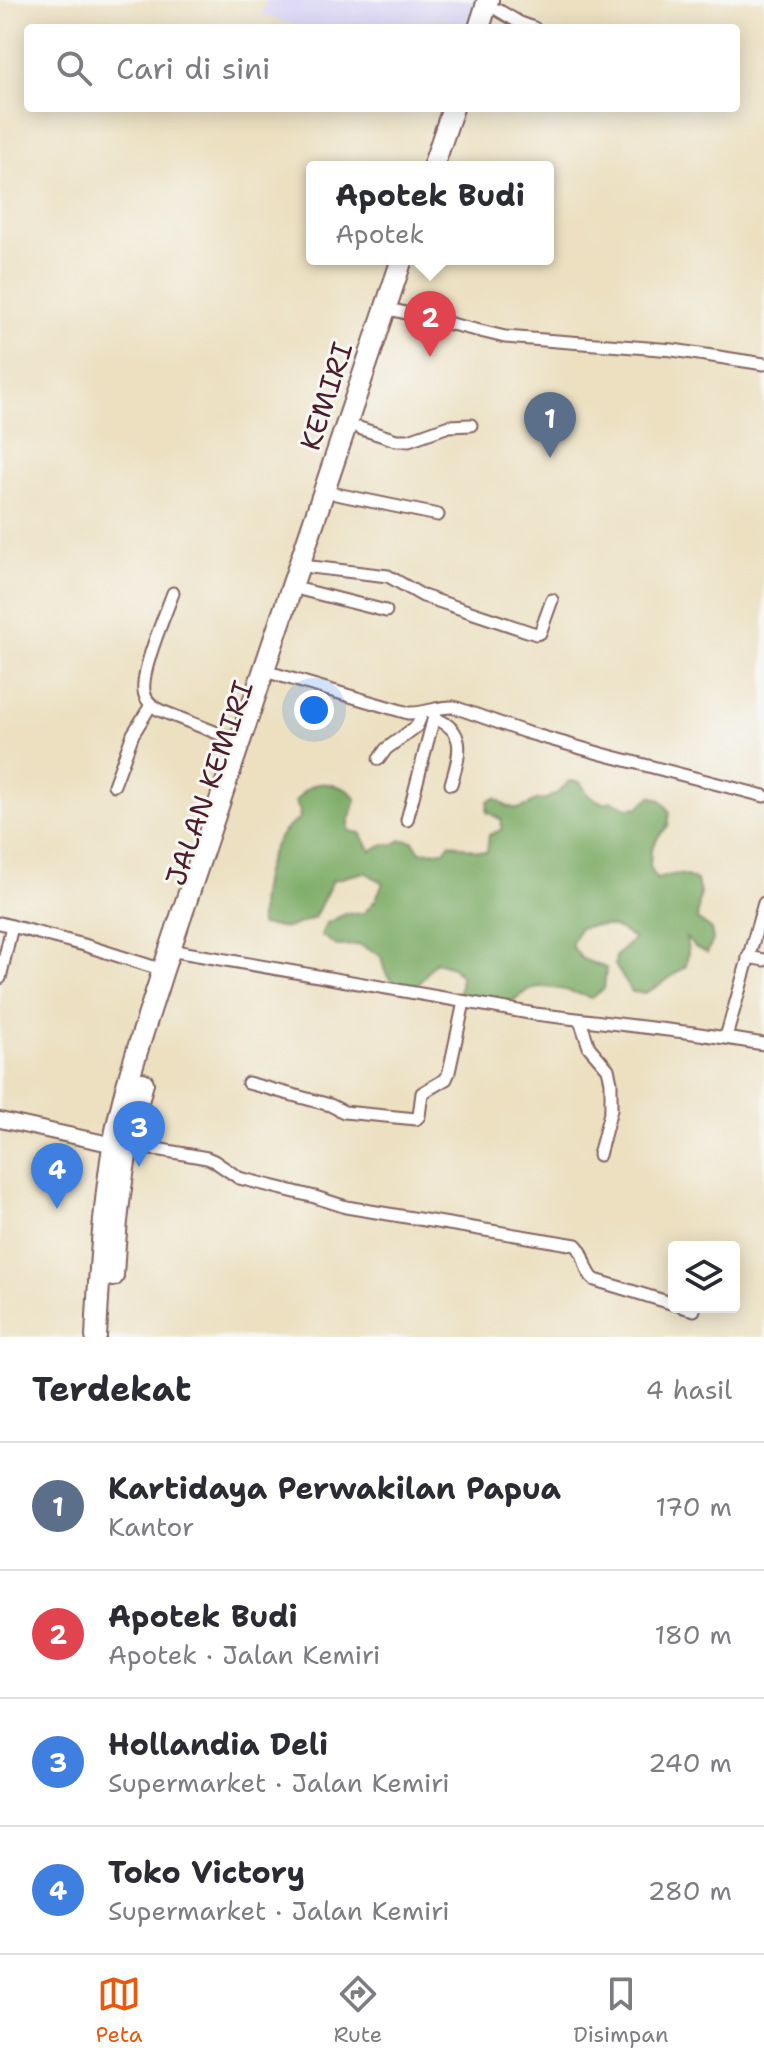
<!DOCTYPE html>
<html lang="id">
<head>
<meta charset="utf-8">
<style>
	:root { --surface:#fff; --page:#f7f7f7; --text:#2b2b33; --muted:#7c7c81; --line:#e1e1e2; --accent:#ea580c }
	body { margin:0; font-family:"Shantell Sans",sans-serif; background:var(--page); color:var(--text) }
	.controls { position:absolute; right:24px; bottom:24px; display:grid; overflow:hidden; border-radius:8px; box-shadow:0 4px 20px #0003 }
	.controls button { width:72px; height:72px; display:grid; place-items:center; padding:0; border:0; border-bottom:2px solid var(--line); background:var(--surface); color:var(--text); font:40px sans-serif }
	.you { position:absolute; left:314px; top:710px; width:28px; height:28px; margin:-20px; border:6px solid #fff; border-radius:50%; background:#1a73e8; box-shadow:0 0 0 12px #1a73e833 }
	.badge { display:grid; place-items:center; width:52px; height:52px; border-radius:50%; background:var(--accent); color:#fff; font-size:26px; font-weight:700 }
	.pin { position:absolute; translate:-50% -66px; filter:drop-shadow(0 2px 4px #0008) }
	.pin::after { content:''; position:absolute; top:42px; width:28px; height:24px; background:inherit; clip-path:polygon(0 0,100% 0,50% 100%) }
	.popup { position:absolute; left:306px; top:161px; width:248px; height:104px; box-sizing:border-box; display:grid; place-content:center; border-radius:8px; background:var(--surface); filter:drop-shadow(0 2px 6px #0005); font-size:26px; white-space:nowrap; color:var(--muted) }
	.popup b { font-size:30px; color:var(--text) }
	.popup::after { content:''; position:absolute; left:50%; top:100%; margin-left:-16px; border:16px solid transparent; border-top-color:var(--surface) }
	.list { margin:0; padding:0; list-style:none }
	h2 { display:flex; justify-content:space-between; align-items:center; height:104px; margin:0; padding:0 32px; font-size:34px }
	h2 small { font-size:26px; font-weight:400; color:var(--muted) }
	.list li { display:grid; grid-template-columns:52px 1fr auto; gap:24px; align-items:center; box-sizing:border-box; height:128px; padding:0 32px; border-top:2px solid var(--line) }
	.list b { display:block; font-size:30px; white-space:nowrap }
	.list p { margin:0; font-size:26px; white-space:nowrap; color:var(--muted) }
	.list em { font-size:26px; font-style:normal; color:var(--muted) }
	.icon { flex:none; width:44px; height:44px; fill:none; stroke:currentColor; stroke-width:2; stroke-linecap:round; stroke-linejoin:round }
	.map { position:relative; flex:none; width:764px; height:1337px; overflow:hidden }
	.search { position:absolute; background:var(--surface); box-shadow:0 4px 20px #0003; left:24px; right:24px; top:24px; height:88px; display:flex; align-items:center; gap:20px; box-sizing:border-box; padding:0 28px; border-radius:8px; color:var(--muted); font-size:30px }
	.sheet { height:616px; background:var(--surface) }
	nav { display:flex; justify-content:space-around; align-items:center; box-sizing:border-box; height:112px; border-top:2px solid var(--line); background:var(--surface); font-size:22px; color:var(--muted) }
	nav a { display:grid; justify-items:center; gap:4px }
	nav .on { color:var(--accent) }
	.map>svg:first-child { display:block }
	.built { fill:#dad6f7 }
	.forest { fill:#7cab65; stroke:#636548; stroke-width:2 }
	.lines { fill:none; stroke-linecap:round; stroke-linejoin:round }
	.street-casing { stroke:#836360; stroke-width:15 }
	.secondary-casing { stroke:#836360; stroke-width:18 }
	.highway-casing { stroke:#836360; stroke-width:24 }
	.street { stroke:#fff; stroke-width:11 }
	.secondary { stroke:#fff; stroke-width:14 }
	.highway { stroke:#fff; stroke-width:20 }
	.labels { text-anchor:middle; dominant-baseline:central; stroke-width:6; stroke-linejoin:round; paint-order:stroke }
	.street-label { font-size:28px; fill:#4a1f2b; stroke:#f6f6f2 }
</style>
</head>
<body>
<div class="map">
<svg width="764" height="1337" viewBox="0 0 764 1337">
	<rect width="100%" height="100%" fill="#f6f6f2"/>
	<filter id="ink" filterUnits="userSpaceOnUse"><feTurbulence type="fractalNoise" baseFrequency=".0125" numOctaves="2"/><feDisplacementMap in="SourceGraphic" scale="16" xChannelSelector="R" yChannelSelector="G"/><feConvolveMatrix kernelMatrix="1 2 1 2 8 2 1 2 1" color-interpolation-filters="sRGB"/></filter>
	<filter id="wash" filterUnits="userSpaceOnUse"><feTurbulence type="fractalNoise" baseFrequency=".006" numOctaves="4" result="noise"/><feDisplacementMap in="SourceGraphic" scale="32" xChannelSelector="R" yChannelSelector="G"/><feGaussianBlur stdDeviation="1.8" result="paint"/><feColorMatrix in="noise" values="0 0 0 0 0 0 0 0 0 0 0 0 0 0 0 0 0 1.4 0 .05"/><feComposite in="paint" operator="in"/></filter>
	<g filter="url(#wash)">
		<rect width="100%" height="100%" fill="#ece0c1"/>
		<path class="built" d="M266,0h210l-9,28h-164l-42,-14z"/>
		<path class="forest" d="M569,781l11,1 9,14 14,7 9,-2 16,7 11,-1 12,-11 10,4 9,12 -2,14 -10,11 -7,13 -1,16 6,13c18,-5 24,-8 41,2l3,13 -3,25 14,10 2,11 -6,13 -11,-5 -10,-10 2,15 -2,13 -26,19 -15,8 -13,-1 -17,-27 1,-9 18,-17c-19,-15 -32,-16 -55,-11l-8,17 11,14 24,9 -2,21 -13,9c-13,-5 -44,-14 -57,-10 -10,3 -19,11 -27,18 -16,-6 -32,-7 -48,-12l2,-18 -8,-9 -18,-5 -20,27c-23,-4 -30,-9 -34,-33l-21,-11 -23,1 -16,-11 6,-12 18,-9 19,-1 11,-12 8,-18 -18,-11 -32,8 -19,38 -27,10 -27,-3c-1,-33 6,-89 39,-105l1,-9 -5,-9c12,-16 19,-21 39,-17 10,3 16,5 22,14l-7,23v9l11,2 11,18 13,-7 10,1 7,-5 12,1 7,11 24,-1 6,-8c13,3 23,9 37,9l2,-17 12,-5 1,-10 -15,-8 1,-11 8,-3 10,8 12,3 11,-4 7,-5 10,-1 12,-6z"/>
	</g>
	<g filter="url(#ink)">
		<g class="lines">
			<defs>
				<g id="street">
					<path d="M498,10l22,13 14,5"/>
					<path d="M385,308l120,29 168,13 91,14"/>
					<path d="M359,428l37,12h13l40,-14 22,-1"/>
					<path d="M336,494l102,21"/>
					<path d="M311,567l77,9 35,20 113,38 4,-1 12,-33"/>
					<path d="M303,590l83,21"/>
					<path d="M173,593c-8,22 -32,77 -29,98 1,9 7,14 15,19l81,32"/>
					<path d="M275,674l133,39c17,1 30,-7 46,-6l71,25 77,22 162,42"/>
					<path d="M434,718c35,13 25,38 17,66"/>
					<path d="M379,759l7,-10 31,-23 5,-12"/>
					<path d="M114,785l19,-51 18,-29"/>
					<path d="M407,820l29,-111"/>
					<path d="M0,923l84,22 79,25"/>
					<path d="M169,950l366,64 158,19 71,11"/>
					<path d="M748,957l16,3"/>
					<path d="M0,978l12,-52"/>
					<path d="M580,1020l9,27 19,22 3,13v27l-12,46"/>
					<path d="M726,1037l38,-134"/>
					<path d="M248,1083l82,22 14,7 72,7 3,-3 3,-23 24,-14 3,-7 15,-70"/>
					<path d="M128,1147l34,3 45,8 7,3 25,17 76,19 31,10 230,38c11,10 7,26 19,35l79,24"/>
					<path d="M683,1307l11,3"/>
				</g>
				<path id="secondary" d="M0,1120l119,26"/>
				<g id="highway">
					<path d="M479,28l9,-28"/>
					<path d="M433,167l20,-59"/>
					<path d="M113,1276c3,-64 12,-131 30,-193"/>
					<path d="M96,1337c3,-64 7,-127 17,-190 10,-60 32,-119 50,-177l239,-711"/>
				</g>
			</defs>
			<use href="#street" class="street-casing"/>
			<use href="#secondary" class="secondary-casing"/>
			<use href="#highway" class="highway-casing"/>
			<use href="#street" class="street"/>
			<use href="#secondary" class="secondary"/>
			<use href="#highway" class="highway"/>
		</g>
	</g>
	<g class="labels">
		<g class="street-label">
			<text transform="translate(326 396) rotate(-72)">KEMIRI</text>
			<text transform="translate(209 783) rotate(-71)">JALAN KEMIRI</text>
		</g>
	</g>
</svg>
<div class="controls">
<button><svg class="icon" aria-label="layers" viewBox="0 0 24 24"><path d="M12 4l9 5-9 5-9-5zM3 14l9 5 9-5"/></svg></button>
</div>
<div class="you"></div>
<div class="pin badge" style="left:550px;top:458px;background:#5c6f8a">1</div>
<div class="pin badge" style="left:430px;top:357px;background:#e0444e">2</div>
<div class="popup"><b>Apotek Budi</b>Apotek</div>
<div class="pin badge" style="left:139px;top:1167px;background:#3f7fe0">3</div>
<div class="pin badge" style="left:57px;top:1209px;background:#3f7fe0">4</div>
<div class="search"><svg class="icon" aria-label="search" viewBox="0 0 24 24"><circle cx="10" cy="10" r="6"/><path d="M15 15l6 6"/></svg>Cari di sini</div>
</div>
<section class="sheet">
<h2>Terdekat<small>4 hasil</small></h2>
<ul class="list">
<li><span class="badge" style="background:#5c6f8a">1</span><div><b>Kartidaya Perwakilan Papua</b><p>Kantor</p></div><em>170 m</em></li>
<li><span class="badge" style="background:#e0444e">2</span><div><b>Apotek Budi</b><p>Apotek · Jalan Kemiri</p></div><em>180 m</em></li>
<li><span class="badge" style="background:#3f7fe0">3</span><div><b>Hollandia Deli</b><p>Supermarket · Jalan Kemiri</p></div><em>240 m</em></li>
<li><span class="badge" style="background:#3f7fe0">4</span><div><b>Toko Victory</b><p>Supermarket · Jalan Kemiri</p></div><em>280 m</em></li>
</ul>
</section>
<nav>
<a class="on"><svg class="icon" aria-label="map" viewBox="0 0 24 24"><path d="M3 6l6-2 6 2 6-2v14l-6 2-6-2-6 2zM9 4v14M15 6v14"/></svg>Peta</a>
<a><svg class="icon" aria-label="directions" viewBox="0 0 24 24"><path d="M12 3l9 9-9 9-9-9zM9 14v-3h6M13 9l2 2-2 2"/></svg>Rute</a>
<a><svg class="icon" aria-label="saved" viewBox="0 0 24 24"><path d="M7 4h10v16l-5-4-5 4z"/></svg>Disimpan</a>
</nav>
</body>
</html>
